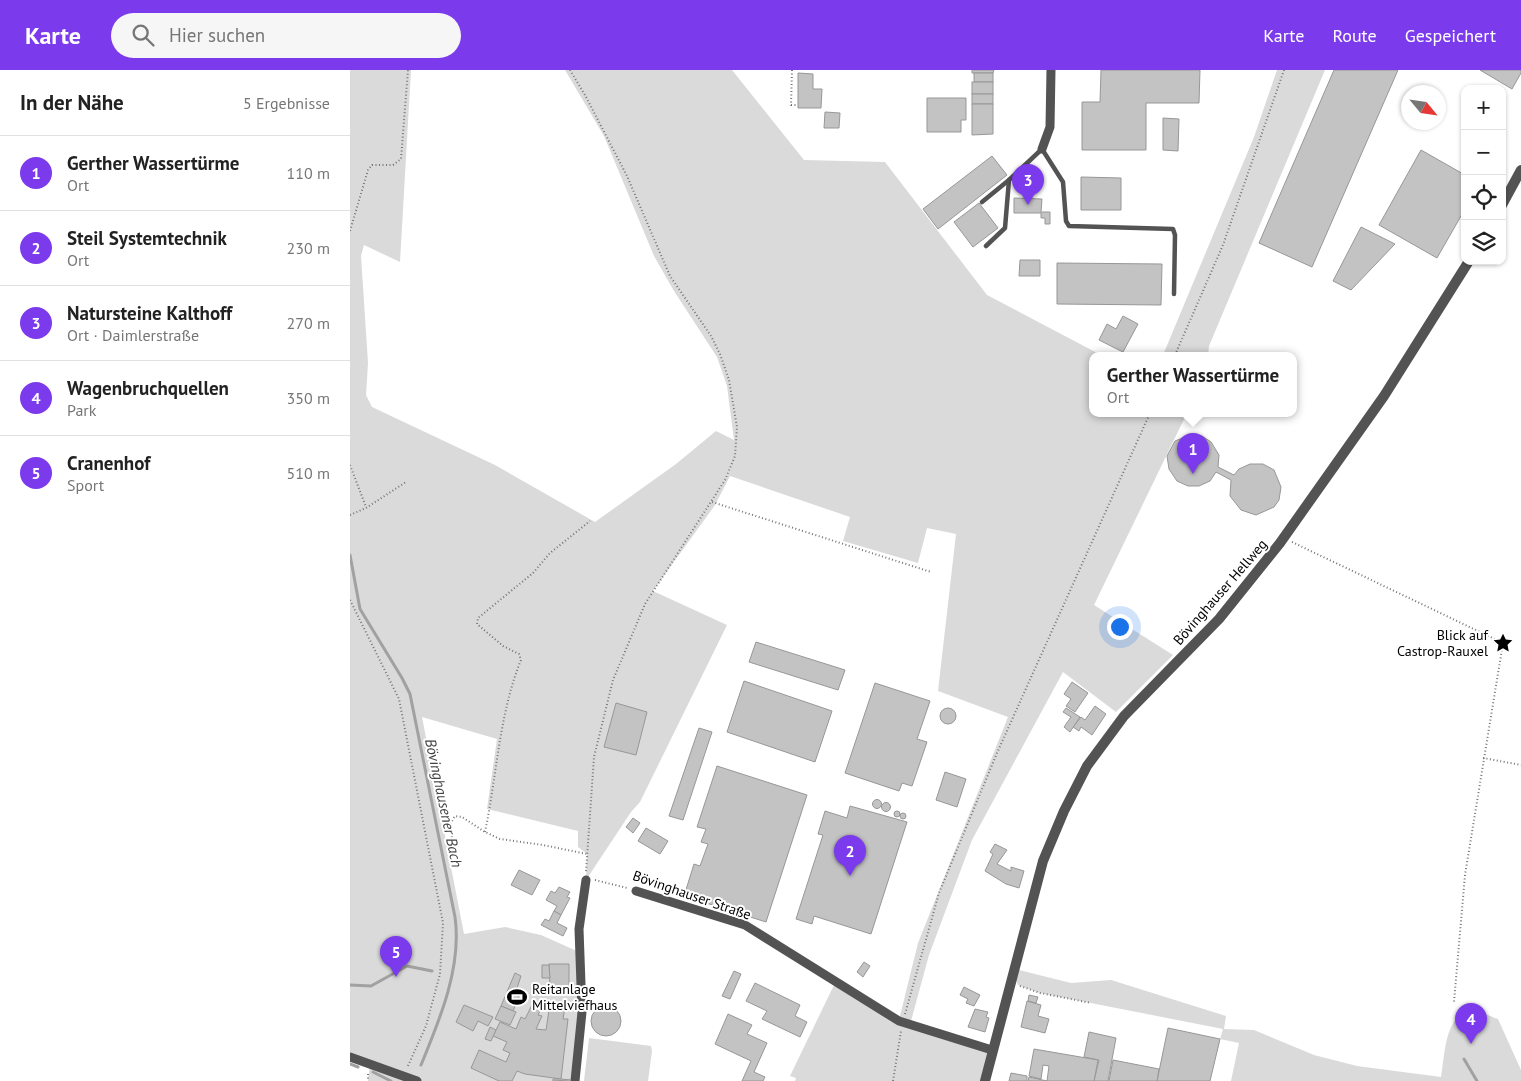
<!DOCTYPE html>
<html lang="de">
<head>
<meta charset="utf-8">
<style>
	:root { --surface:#fff; --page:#f6f6f6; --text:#222; --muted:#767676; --line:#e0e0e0; --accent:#7c3aed }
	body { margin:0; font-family:"PT Sans",sans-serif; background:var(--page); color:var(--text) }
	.controls { position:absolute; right:15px; top:15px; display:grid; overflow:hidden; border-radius:10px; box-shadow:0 1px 4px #0004 }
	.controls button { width:45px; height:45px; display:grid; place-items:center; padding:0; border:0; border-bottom:1px solid var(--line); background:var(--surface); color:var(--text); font:25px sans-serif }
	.compass { position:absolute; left:1051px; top:15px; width:45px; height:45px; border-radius:50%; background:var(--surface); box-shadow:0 1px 4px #0004; rotate:119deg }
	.you { position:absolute; left:769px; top:556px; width:18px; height:18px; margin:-12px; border:4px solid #fff; border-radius:50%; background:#1a73e8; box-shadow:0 0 0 8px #1a73e833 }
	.badge { display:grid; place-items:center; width:32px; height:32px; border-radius:50%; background:var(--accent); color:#fff; font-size:16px; font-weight:700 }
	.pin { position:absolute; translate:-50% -41px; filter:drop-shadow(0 1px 2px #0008) }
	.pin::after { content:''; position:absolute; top:26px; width:18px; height:15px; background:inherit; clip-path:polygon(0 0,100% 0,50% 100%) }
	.popup { position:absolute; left:739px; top:282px; width:208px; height:65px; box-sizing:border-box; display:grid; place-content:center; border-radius:10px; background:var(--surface); filter:drop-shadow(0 1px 4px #0005); font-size:16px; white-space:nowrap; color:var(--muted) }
	.popup b { font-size:19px; color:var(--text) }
	.popup::after { content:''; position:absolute; left:50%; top:100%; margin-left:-10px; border:10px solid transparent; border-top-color:var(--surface) }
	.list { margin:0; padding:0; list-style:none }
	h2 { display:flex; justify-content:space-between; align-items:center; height:65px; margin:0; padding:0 20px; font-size:21px }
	h2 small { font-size:16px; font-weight:400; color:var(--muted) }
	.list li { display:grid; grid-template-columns:32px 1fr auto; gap:15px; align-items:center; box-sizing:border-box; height:75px; padding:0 20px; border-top:1px solid var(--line) }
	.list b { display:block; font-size:19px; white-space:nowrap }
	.list p { margin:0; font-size:16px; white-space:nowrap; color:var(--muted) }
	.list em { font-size:16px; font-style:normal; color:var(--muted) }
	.icon { flex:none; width:28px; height:28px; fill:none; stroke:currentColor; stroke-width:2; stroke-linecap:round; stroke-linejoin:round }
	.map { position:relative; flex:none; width:1171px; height:1011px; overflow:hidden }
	header { display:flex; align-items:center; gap:30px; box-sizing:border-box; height:70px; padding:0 25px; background:var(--accent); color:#fff }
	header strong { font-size:24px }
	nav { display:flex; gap:28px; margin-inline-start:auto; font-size:18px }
	.search { width:350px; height:45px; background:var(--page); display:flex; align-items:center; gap:12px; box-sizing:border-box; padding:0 18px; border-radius:28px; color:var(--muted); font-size:19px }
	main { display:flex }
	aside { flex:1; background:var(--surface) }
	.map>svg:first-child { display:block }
	.green { fill:#dadada }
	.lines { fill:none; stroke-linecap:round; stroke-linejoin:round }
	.stream { stroke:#a1a1a1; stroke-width:3 }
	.building { fill:#c3c3c3; stroke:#979797 }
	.path { stroke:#757575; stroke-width:2; stroke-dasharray:1 2.5; stroke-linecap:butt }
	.service { stroke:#535353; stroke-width:4.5 }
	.minor { stroke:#535353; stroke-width:9 }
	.tertiary { stroke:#535353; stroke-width:10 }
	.labels { text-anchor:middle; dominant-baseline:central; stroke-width:4; stroke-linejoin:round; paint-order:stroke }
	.street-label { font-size:14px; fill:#000; stroke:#fff }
	.poi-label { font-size:14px; fill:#000; stroke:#fff; text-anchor:end }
	.water-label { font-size:15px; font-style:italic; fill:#424242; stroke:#fff }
</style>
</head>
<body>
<header>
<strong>Karte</strong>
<div class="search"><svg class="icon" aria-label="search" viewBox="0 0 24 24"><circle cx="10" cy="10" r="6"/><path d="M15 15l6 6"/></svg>Hier suchen</div>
<nav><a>Karte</a><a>Route</a><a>Gespeichert</a></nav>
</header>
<main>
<aside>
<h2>In der Nähe<small>5 Ergebnisse</small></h2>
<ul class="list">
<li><span class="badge">1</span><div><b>Gerther Wassertürme</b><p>Ort</p></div><em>110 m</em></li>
<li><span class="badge">2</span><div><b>Steil Systemtechnik</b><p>Ort</p></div><em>230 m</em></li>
<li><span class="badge">3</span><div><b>Natursteine Kalthoff</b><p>Ort · Daimlerstraße</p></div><em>270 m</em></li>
<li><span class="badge">4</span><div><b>Wagenbruchquellen</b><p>Park</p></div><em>350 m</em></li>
<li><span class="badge">5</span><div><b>Cranenhof</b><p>Sport</p></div><em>510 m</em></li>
</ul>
</aside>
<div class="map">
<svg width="1171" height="1011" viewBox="0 0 1171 1011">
	<rect width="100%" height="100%" fill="#fff"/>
	<g class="green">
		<path d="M0,0h61l-11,192 -36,-17 -3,11 7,107 -2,32 6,12 123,58 100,57 81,-58 40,-33 18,9 -7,-54 -10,-29 -43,-66 -20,-35 -50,-120 -39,-66h167l72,90 81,2 102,133 114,60h-8v58h94l-93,192 79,50 -57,57 -53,-40 -91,168 -43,115 -18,66 80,30 -8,30h-188l1,-3 -6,-2 45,-93 64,37 19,-77 90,-226 -70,-26 18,-157 -29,-6 -9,35 -75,-22 7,-24 -120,-41 -15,29 -62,86 74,34 -87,177 -9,10 -45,68 1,-26 -9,-7v-16l-91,-22 10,-70 -75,-22 42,217 41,-7 36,8 38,17 1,16 -5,113h-207l2,-17 -20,-7z"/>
		<path d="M927,0h48l-116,276 -1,9h-45l91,-218z"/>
		<path d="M669,900l52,13 40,-3 115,36 -2,13 30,1 60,25 43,11 84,11c4,-20 3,-69 35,-65 7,0 15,5 22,7l23,51v11h-290l8,-38 -19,-4 3,-10 -183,-36 -22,-8 -2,-5z"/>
		<path d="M239,968l62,8 1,5 -4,30h-64z"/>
	</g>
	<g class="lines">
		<g class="stream">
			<path d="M0,485l10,54 42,69 8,16 45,223c7,50 -15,102 -34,148"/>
			<path d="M0,915l21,1 36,-20 25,5"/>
			<path d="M1114,989l13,22"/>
			<path d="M0,994l8,3"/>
			<path d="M23,1002l18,9"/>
		</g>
	</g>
	<g class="building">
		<path d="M622,0h22l-1,3h-21z"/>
		<path d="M751,0h99l-1,33h-53v47h-64v-48h18z"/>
		<path d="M984,0h64l-86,197 -53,-24z"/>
		<path d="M1130,0h41v3l-9,16z"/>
		<path d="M448,3l15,1v15h9l-1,19h-23z"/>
		<rect x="624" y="3" width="19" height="9"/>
		<rect x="622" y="12" width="21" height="12"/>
		<rect x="622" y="24" width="21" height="10"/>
		<path d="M577,28h39v22h-5v12h-34z"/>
		<path d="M622,34h21v30l-21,1z"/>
		<path d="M475,42l15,1 -1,15h-15z"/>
		<path d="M813,48l16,1 -1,32 -15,-1z"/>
		<path d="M1071,80l44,25v34l-28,49 -58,-33z"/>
		<path d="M642,86l15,19 -69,54 -15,-20z"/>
		<path d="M731,107l40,1v32h-40z"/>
		<path d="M664,128l28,1 -1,13h9v12h-5v-6h-4v-5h-27z"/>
		<path d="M629,133l19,25 -25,19 -19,-25z"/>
		<path d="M1011,157l34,17 -44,46 -18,-9z"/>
		<path d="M670,190h20v16h-21z"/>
		<path d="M707,193l105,1 -1,41 -104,-1z"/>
		<path d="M773,246l15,8 -15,28 -24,-12 8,-16 9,5z"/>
		<path d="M840,365l12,1 9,6 8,13 -1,12 16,8 5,-6 11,-5h13l11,6 7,17 -2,13 -5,7 -18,8 -15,-5 -11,-14 1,-16 -15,-8 -6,9 -11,5h-11l-11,-5 -8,-12 -2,-13 8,-15z"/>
		<path d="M406,572l89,28 -7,20 -89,-28z"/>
		<path d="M394,611l88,30 -17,51 -88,-30z"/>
		<path d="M722,612l16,11 -13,19 -9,-6 5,-7 -7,-5z"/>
		<path d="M525,613l55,18 -13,38 10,3 -15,44 -10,-3 -3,8 -54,-18z"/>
		<path d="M266,633l31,9 -11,43 -32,-8z"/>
		<path d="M745,636l11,8 -14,21 -11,-8 -2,4 -6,-4 8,-10 4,3z"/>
		<circle cx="598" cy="646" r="8"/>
		<path d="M716,638l14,9 -10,15 -6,-5 7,-10 -8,-5z"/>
		<path d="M349,658l13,4 -29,88 -14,-4z"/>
		<path d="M367,696l90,29 -41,127 -82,-26 10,-32 6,2 8,-22 -7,-2 5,-13 -9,-2z"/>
		<path d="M595,702l21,7 -9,28 -21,-7z"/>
		<circle cx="527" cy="734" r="4.5"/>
		<circle cx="536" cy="737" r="4.5"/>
		<path d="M500,736l57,16 -36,112 -57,-18 -2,8 -16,-5 27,-84 -5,-1 7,-23 22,7z"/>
		<circle cx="547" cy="744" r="3"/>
		<circle cx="553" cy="746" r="3"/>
		<path d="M283,748l7,5 -7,10 -7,-6z"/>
		<path d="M296,758l22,13 -8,13 -22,-13z"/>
		<path d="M645,774l12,6 -10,14 14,7v-4l13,4 -5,17 -13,-4 -21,-13 8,-17 -3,-2z"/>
		<path d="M169,800l21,10 -8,15 -21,-10z"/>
		<path d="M209,817l11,5 -3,5 3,1 -9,17 -7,-4 3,-5 -11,-6 5,-9 4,2z"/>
		<path d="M204,841l7,4 -4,8 10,5 -4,8 -22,-11 4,-6 4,2z"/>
		<path d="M514,892l6,4 -7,11 -6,-5z"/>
		<path d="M199,894h20v24h-19z"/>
		<path d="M192,895h7l1,13h-8z"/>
		<path d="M384,901l7,3 -11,25 -8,-3z"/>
		<path d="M165,903l6,3 -5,15 4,3 -7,17 -12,-5z"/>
		<path d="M405,913l45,22 -5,11 12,6 -7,15 -38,-18 5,-8 -21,-10z"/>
		<path d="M614,917l16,8 -6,11 -8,-3 2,-4 -8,-4z"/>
		<path d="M679,925l9,2 -2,6 -8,-2z"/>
		<path d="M677,931l14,4 -3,11 11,3 -4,14 -24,-6z"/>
		<path d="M183,933l9,4 -4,8 4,1 -6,13 10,1 4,-26 15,3 -2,12h5l-7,60 -36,-5 -8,-3 -5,10h-13l-28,-13 8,-18 27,12 4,-9 -7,-3 4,-8 -14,-6 7,-14 16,7 5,-12 4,2z"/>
		<path d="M114,935l29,12 -5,9 -10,-5 -5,10 -17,-9z"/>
		<circle cx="256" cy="951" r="15"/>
		<path d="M151,936l15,6 -6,13 -15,-6z"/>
		<path d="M625,939l13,3 -2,5 3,1 -4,14 -17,-5z"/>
		<path d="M378,944l24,11 -5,9 20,9 -13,29 11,5 -2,4h-21l9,-20 -36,-17z"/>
		<path d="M140,957l6,3 -5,11 -6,-2z"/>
		<path d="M818,958l52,11 -10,42h-53z"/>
		<path d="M739,962l27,6 -8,43h-14l5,-21 -15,-3z"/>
		<path d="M684,979l64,11 -4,21h-66l1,-4 18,4 2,-15 -6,-1 -2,14 -12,-3z"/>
		<path d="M763,990l46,9 -2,12h-48z"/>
		<path d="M661,1003l16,3v5h-18z"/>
		<path d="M203,1009h8l9,1 -17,1z"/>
	</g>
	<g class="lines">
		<g class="path">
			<path d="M220,0l15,25 42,81 43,100 41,60 9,18 9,26 8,47 -2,29 -10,24 -80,124 -32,76 -19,77 -8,115"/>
			<path d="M442,0l-1,35h7"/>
			<path d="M0,161l18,-61 4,-5h21l8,-6 7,-89"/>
			<path d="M825,285l48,-110 61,-175"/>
			<path d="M0,395l16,42"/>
			<path d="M362,432l219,70"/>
			<path d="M0,445l16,-7 40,-26"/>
			<path d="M942,472l211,101 -38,232 -11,127"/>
			<path d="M0,530l49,99 44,224 -3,51 -14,52 -19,42"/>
			<path d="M1133,688l38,7"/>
			<path d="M135,762c12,-57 14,-118 36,-172l-2,-6 -16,-8 -26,-22 1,-6 55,-45 17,-20 40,-32"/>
			<path d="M108,791l-9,-35 6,-10 7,1 23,15 15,7 43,6 44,9"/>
			<path d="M245,810l32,8"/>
			<path d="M670,916l20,7 51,10"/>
			<path d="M555,944l34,-121 58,-140 153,-340"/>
			<path d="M18,1004v7"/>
			<path d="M543,1011l8,-50"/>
		</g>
		<g class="service">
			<path d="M632,132l27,-22"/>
			<path d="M636,176l19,-18 4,-48 33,-31 21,33 3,39 3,5 104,3 2,6 -1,59"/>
		</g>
		<g class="minor">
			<path d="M692,79l8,-22 1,-57"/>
			<path d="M286,821l109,34 154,96 93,29"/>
			<path d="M0,987l67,24"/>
			<path d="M225,1011l7,-69 -3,-83 7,-49"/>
		</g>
		<g class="tertiary">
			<path d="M1152,135l19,-35"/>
			<path d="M635,1011l58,-220 21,-50 23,-45 37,-50 95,-97 61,-76 104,-147 85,-135"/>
		</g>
	</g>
	<defs>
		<symbol id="sight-bare" viewBox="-9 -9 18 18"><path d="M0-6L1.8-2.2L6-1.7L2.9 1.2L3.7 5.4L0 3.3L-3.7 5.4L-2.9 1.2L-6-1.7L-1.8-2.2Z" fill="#000" stroke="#fff" stroke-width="2.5" paint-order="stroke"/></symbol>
		<symbol id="stadium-bare" viewBox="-9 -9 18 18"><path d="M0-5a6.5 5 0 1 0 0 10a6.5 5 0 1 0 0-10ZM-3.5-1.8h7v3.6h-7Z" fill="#000" stroke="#fff" stroke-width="2.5" paint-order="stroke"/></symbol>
	</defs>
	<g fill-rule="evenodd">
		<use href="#sight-bare" x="1139" y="559" width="28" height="28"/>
		<use href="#stadium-bare" x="153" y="913" width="28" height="28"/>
	</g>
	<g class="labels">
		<g class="street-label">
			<text transform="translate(870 522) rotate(-49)">Bövinghauser Hellweg</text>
			<text transform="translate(342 825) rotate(19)">Bövinghauser Straße</text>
		</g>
		<g class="poi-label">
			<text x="1138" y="565">Blick auf<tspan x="1138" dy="16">Castrop-Rauxel</tspan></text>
			<text x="182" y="919" text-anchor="start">Reitanlage<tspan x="182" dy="16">Mittelviefhaus</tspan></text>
		</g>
		<g class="water-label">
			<text transform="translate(94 733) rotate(78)">Bövinghausener Bach</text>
		</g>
	</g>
</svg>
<div class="controls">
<button>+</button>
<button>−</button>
<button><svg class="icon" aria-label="locate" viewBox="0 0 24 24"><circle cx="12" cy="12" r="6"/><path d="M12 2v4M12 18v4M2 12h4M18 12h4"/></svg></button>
<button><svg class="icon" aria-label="layers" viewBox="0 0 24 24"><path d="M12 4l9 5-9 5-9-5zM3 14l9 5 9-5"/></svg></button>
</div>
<svg class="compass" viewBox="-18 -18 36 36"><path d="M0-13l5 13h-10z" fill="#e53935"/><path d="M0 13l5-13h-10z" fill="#767676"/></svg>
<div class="you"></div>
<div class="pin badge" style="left:843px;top:404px">1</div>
<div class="popup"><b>Gerther Wassertürme</b>Ort</div>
<div class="pin badge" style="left:500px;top:806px">2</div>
<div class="pin badge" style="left:678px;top:135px">3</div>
<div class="pin badge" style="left:1121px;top:974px">4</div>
<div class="pin badge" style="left:46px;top:907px">5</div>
</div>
</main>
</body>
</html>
